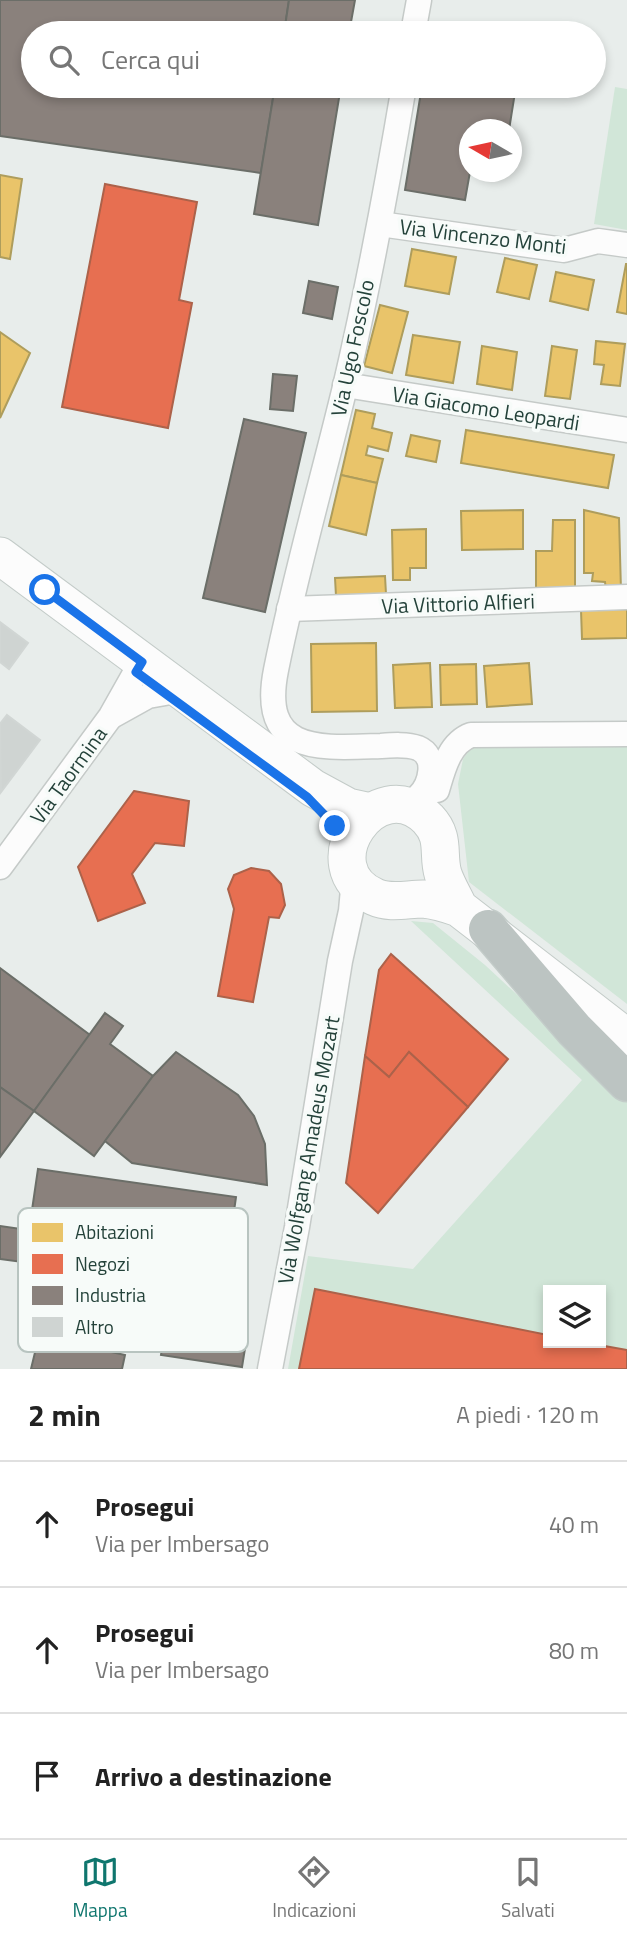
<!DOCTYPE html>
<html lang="it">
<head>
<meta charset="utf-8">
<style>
	:root { --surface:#fff; --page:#f2f2f2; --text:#222; --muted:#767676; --line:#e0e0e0; --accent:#0f766e }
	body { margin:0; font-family:"Titillium Web",sans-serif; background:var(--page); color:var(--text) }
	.controls { position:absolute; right:21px; bottom:21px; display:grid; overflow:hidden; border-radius:0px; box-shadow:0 4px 10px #0003 }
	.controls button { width:63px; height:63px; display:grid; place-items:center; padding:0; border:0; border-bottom:2px solid var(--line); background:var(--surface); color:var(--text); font:35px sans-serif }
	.compass { position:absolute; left:459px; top:119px; width:63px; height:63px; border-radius:50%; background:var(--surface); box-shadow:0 4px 10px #0003; rotate:279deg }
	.stop { position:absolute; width:21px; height:21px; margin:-16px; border:5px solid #1a73e8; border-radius:50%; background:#fff }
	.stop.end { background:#1a73e8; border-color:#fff; box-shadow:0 2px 7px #0008 }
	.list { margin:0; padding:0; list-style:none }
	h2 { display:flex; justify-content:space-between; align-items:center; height:91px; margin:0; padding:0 28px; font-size:30px }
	h2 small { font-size:23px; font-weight:400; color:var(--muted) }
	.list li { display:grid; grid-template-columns:46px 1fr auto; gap:21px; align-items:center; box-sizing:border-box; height:126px; padding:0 28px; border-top:2px solid var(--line) }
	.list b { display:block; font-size:26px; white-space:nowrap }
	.list p { margin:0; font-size:23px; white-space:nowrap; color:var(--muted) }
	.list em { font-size:23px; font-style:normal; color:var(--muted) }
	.icon { flex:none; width:38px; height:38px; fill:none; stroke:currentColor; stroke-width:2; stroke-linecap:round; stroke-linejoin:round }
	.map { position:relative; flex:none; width:627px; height:1369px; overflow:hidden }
	.search { position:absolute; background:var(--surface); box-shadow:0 4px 10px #0003; left:21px; right:21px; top:21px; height:77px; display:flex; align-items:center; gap:18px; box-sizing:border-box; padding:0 24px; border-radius:38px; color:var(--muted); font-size:26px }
	.sheet { height:469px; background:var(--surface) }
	nav { display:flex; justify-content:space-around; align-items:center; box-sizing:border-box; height:98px; border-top:2px solid var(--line); background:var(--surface); font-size:19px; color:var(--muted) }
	nav a { display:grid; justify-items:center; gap:4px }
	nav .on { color:var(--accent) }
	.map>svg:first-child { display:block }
	.green { fill:#d1e6d8; fill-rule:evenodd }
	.homes { fill:#e9c46a; stroke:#ae9d5c; stroke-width:2 }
	.shops { fill:#e76f51; stroke:#ac624a; stroke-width:2 }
	.industry { fill:#8a817c; stroke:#6b6e68; stroke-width:2 }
	.building { fill:#cfd4d2; stroke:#d1d6d4; stroke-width:2 }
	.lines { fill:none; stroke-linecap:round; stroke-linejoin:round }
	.minor-casing { stroke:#c5cac8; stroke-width:27 }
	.secondary-casing { stroke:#c3cbc8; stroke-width:39 }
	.motorway-casing { stroke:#c3ccc9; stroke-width:41 }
	.minor { stroke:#fcfcfc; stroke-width:24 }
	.secondary { stroke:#fcfcfc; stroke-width:37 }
	.motorway { stroke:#bcc4c2; stroke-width:38 }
	.route { stroke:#1a73e8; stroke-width:9 }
	.labels { text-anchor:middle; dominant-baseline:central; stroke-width:7; stroke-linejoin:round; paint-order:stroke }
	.street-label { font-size:21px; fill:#24423a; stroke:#f7fbf9 }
	.key { fill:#f7fbf9; stroke:#b8c4c0; stroke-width:2 }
	.key-label { font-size:19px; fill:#24423a }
</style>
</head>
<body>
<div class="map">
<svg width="627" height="1369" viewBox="0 0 627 1369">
	<rect width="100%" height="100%" fill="#e8edeb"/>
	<g class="green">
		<path d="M615,87l12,2v141l-33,-6z"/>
		<path d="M627,740v264l-158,-122 -11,-98 5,-25 11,-15z"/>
		<path d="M411,921l22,2 52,42 107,99 35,38v267h-339l20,-113 105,13 169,-189zM548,1290h53v53h-53z"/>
	</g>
	<g class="homes">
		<path d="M0,175l22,4 -12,80 -10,-2z"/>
		<path d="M412,249l44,8 -7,37 -44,-8z"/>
		<path d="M505,258l32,7 -8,34 -32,-7z"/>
		<path d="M626,264h1v50l-10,-2z"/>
		<path d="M556,272l38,8 -6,30 -38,-9z"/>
		<path d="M380,305l28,7 -16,61 -28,-7z"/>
		<path d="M0,332l30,21 -30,65z"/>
		<path d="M413,335l47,7 -7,41 -47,-8z"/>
		<path d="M596,341l29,3 -5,42 -19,-2 3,-19 -10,-1z"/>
		<path d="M482,346l35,6 -5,38 -35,-6z"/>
		<path d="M552,346l25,4 -7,49 -25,-3z"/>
		<path d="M356,410l19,4 -3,14 20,5 -4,18 -20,-5 -2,9 17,4 -6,24 -36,-8z"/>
		<path d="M466,430l148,25 -6,33 -147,-25z"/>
		<path d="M411,435l29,6 -4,21 -30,-6z"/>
		<path d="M341,475l36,8 -11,52 -37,-9z"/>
		<path d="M523,510v39l-61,1 -1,-39z"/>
		<path d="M584,510l35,8 2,73 -15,-1 -1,-8 -13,-1 1,-8h-9z"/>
		<path d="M553,520h22v69h-39v-38h16z"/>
		<path d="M426,529v39h-16v12h-17l-1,-50z"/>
		<path d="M385,576l1,18 -50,2 -1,-18z"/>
		<path d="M627,609v29l-45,1 -1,-29z"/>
		<path d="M376,643l1,68 -65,1 -1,-68z"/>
		<path d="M430,663l2,44 -37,1 -2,-43z"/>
		<path d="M529,663l3,41 -45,3 -3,-41z"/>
		<path d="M476,664l1,40 -36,1 -1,-40z"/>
	</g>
	<g class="shops">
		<path d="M105,184l92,18 -18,98 13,3 -24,125 -106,-21z"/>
		<path d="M134,791l55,10 -5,45 -29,-3 -23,31 13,29 -47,18 -20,-54z"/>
		<path d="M251,868l18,3 12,13 4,21 -6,13 -10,-1 -16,85 -35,-6 16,-87 -6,-20 6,-14z"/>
		<path d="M391,954l117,105 -40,48 -59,-55 -20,25 -24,-21 14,-86z"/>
		<path d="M409,1052l59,55 -90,106 -32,-30 19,-127 24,21z"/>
		<path d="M315,1289l233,46v8h40l39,7v19h-328z"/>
	</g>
	<g class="industry">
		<path d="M0,0h289l-5,33h-251v53h242l-14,87 -261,-37z"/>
		<path d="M289,0h66l-6,33h-65z"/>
		<path d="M275,86h66l-23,139 -64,-11z"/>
		<path d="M422,86h94l-7,44h-39v42l-5,28 -60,-10z"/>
		<path d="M309,281l29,6 -6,32 -29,-6z"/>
		<path d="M273,374l24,2 -4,35 -23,-2z"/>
		<path d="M244,419l62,14 -41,179 -62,-14z"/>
		<path d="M0,968l90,67 -56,76 -34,-24z"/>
		<path d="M105,1013l18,13 -13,18 43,32 -59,80 -60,-45z"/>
		<path d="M176,1052l62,43 16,21 11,28 2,41 -135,-22 -27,-22 48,-65z"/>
		<path d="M0,1087l34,24 -34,46z"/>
		<path d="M38,1169l198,28 -7,49 -198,-29z"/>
		<path d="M0,1226l42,6 -5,32 -37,-5z"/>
		<path d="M166,1323l81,13 -5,31 -81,-12z"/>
		<path d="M39,1336l86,19 -3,14h-91z"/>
	</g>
	<g class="building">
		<path d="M0,622l28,21 -19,26 -9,-7z"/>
		<path d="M7,715l33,25 -39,52 -1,-68z"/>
	</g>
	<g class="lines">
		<defs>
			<g id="minor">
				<path d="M413,33l6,-33"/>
				<path d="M380,224l184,26 34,-9 29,4"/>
				<path d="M345,385l282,45"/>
				<path d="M289,609l338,-12"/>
				<path d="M112,716l36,-20 17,-3"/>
				<path d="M437,790c6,-20 12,-47 34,-55l156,-1"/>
				<path d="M399,806c8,-2 13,-4 19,-9 13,-12 20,-41 0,-49 -11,-4 -25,-3 -37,-2 -60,2 -122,9 -105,-76 19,-95 46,-188 69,-283 23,-99 42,-200 59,-301"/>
				<path d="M0,867l111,-151 31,-55"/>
				<path d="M270,1369l27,-142 43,-266 11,-50 3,-33"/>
			</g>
			<g id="secondary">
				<path d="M0,556l313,232 35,19 23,5"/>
				<path d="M459,908c-5,-11 -12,-22 -16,-34 -6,-20 3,-36 -15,-55 -52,-52 -120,49 -53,78 15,7 32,2 48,2 12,1 25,5 36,9l168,130"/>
			</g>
			<path id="motorway" d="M488,929l86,100 53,53"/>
		</defs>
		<use href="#minor" class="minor-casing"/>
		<use href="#secondary" class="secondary-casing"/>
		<use href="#motorway" class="motorway-casing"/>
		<use href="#minor" class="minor"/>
		<use href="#secondary" class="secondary"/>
		<use href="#motorway" class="motorway"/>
	</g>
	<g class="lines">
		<path class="route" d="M45,590l97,72 -6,10 171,125 28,29"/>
	</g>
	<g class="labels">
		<g class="street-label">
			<text transform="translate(483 236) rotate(7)">Via Vincenzo Monti</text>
			<text transform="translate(352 348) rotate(-78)">Via Ugo Foscolo</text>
			<text transform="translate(486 408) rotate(9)">Via Giacomo Leopardi</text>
			<text transform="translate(458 603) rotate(-2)">Via Vittorio Alfieri</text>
			<text transform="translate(68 775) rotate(-54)">Via Taormina</text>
			<text transform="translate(308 1150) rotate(-80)">Via Wolfgang Amadeus Mozart</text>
		</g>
	</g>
	<rect x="18" y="1208" width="230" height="144" rx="10" class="key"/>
	<rect x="32" y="1223" width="31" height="19" fill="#e9c46a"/>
	<rect x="32" y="1254" width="31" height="20" fill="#e76f51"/>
	<rect x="32" y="1286" width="31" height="19" fill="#8a817c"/>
	<rect x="32" y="1317" width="31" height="20" fill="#cfd4d2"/>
	<g class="key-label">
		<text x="75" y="1239">Abitazioni</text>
		<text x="75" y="1271">Negozi</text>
		<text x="75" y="1302">Industria</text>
		<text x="75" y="1334">Altro</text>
	</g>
</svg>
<div class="controls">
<button><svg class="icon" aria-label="layers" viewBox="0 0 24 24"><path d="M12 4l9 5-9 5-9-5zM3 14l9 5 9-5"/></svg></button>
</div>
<svg class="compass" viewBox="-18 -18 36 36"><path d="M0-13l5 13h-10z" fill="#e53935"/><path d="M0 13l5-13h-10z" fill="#767676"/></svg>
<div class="stop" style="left:45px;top:590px"></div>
<div class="stop end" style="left:335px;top:826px"></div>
<div class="search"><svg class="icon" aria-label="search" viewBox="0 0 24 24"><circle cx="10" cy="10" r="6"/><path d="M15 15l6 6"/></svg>Cerca qui</div>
</div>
<section class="sheet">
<h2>2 min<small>A piedi · 120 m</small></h2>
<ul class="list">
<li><svg class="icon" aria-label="ahead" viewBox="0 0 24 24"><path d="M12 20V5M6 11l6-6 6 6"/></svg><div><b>Prosegui</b><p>Via per Imbersago</p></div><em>40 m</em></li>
<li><svg class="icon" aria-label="ahead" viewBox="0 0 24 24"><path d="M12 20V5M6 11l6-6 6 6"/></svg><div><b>Prosegui</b><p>Via per Imbersago</p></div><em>80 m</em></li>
<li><svg class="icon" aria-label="arrive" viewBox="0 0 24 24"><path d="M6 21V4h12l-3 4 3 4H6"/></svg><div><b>Arrivo a destinazione</b></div></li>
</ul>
</section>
<nav>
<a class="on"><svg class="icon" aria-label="map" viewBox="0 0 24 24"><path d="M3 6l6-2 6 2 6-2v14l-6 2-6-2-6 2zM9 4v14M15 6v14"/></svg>Mappa</a>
<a><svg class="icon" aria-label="directions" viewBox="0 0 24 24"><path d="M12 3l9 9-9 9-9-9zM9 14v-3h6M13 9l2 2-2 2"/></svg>Indicazioni</a>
<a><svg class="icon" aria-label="saved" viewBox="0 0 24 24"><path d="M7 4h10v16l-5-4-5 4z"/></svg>Salvati</a>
</nav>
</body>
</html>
